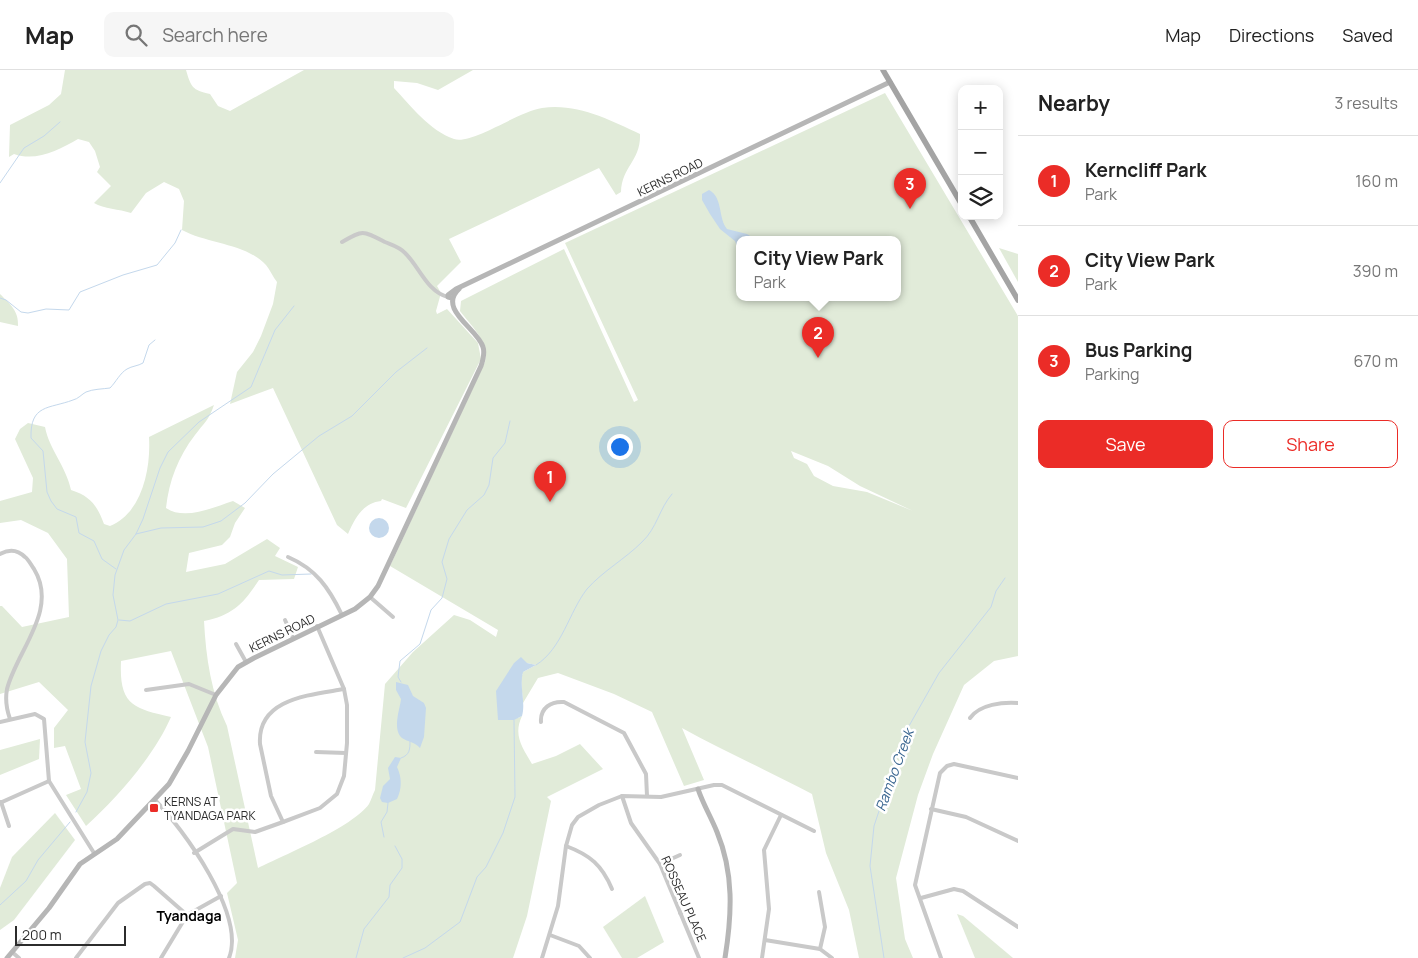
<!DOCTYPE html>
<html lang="en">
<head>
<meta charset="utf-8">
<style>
	:root { --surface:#fff; --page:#f6f6f6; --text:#222; --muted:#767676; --line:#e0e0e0; --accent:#eb2c27 }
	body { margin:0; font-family:Manrope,sans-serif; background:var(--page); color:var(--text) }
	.controls { position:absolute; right:15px; top:15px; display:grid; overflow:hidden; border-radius:10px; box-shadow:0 2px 12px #0003 }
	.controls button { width:45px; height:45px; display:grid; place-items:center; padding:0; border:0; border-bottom:1px solid var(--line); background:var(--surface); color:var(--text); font:25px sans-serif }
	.scale { position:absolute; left:15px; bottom:12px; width:111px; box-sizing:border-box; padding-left:5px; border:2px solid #2c2c2c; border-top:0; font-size:14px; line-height:18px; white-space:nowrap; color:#2c2c2c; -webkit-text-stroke:4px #fff; paint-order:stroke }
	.you { position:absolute; left:619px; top:376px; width:18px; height:18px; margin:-12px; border:4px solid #fff; border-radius:50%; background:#1a73e8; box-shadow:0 0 0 8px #1a73e833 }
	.badge { display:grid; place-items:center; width:32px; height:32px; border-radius:50%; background:var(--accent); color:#fff; font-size:16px; font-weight:700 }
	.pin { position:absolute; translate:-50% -41px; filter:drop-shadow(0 1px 2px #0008) }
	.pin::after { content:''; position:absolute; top:26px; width:18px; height:15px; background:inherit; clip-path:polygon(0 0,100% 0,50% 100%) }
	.popup { position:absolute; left:736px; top:166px; width:165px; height:65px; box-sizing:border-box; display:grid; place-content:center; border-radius:10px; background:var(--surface); filter:drop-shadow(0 1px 4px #0005); font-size:16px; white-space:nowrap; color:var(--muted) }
	.popup b { font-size:19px; color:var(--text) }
	.popup::after { content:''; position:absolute; left:50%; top:100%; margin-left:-10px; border:10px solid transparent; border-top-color:var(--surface) }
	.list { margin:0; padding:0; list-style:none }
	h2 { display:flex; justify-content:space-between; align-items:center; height:65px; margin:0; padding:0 20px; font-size:21px }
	h2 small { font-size:16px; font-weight:400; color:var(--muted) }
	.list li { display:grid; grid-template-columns:32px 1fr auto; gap:15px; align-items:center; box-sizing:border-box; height:90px; padding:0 20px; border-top:1px solid var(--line) }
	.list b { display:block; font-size:19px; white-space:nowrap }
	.list p { margin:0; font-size:16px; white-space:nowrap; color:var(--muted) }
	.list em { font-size:16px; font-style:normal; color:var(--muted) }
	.actions { display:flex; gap:10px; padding:15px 20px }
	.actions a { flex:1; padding:11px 0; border:1px solid var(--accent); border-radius:10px; text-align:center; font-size:18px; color:var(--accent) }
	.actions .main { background:var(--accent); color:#fff }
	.icon { flex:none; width:28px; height:28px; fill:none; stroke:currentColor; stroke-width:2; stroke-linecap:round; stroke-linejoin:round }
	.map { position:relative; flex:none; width:1018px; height:888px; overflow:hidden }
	header { display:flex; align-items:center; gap:30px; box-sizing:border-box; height:70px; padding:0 25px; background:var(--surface); border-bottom:1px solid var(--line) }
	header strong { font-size:24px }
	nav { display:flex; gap:28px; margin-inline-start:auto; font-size:18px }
	.search { width:350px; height:45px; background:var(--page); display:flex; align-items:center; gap:12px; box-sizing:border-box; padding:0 18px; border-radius:10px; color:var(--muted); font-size:19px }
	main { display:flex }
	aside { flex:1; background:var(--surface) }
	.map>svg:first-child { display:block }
	.green { fill:#e1ebd9; fill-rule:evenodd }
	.water { fill:#c4d8ec }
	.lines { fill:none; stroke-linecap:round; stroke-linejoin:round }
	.stream { stroke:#c4d8ec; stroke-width:1 }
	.street { stroke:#c9c9c9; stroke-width:4 }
	.secondary { stroke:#b6b6b6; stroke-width:5 }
	.primary { stroke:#a4a4a4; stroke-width:5.5 }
	.poi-dot { fill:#eb2c27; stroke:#fff; stroke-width:2 }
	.labels { text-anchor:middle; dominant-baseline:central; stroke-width:5; stroke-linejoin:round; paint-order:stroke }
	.street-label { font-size:12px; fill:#2c2c2c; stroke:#fff }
	.poi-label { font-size:12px; fill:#2c2c2c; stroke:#fff; text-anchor:start }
	.water-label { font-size:14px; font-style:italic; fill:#386590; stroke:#fff }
	.neighbourhood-label { font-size:14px; font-weight:bold; fill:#000; stroke:#fff }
</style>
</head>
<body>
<header>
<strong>Map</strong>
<div class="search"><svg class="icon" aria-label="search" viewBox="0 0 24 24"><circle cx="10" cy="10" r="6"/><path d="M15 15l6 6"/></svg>Search here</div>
<nav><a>Map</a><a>Directions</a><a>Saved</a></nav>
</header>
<main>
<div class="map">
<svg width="1018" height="888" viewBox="0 0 1018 888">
	<rect width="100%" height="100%" fill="#fff"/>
	<g class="green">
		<path d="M65,0h121c5,17 6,20 24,24l8,12 12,5 74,-41h169l-35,20 -21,-7 -23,-2v7c17,18 36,43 60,51 18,6 65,-28 88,-31 36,-5 67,12 98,26 1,27 -18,32 -19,58l-5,3 -17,-27 -150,71 12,23 -24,24 4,7 -5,18 1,3 10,-5 31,34 3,16 -75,149 -24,-9 -1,2c-18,2 -26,17 -33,33l-11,-9 -64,-137 -43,16 7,-32 16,-20 8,-16 12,-32 4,-22c-4,-5 -7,-12 -11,-17 -21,-22 -58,-21 -84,-35l2,-29 -5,-12 -15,-7 -18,11 -15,20c-12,-4 -27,-4 -37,-10l17,-17 -14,-14 3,-5 -5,-16 -6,-9 -11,-3c-19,11 -42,23 -64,15l-5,3 1,-32 39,-20 12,-11z"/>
		<path d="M885,23l133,223v340l-24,5 -30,24 -31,69 -15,41 -22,83 9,61 8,19h-54l-10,-48 -23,-57 -14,-59c-43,-23 -87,-42 -130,-66l22,52 -20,6 -32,-74 -38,-18 -56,-21 -20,5 -15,25 -2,-24 2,-7 13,-7 -9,-2 -10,23 1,32 4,-2c-9,19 0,31 10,48l24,-8 24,-12 23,25 -56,28 4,4 -24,115 -14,42h-278l3,-18 -11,-47 10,-10 -29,-136 -37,-96 -50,10c-2,44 12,47 50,56 -17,39 -54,81 -85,109l-20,-31 15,-6 -16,-43 -11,2v-20l14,-18 -29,-28 -39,12v-88h2l20,21 47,-10 -2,-58 -19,-26 -27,-13 -21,3v-22l32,-9 1,-14 -18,-39 5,-10 8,-6 17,4c4,22 21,39 26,63 19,6 26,15 33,34l6,2c32,-13 41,-57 39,-89l65,-32c-5,15 -10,18 -19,30 -17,22 -26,46 -29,73 19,13 48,-1 67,-7l12,7 -10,15 -5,14 -8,8 -33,8 -3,19 39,-8 42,-25 13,9 -5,8 23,11 -4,12 -35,1c-16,24 -26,35 -55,41 2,37 7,72 23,105l31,142c26,-13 95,-41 111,-64 2,-4 4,-10 6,-14l10,-106 28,-32 41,-37 16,5 26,17 2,-7 -108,-64 95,-204c4,-21 -13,-35 -25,-51l1,-10 103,-52 70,153 4,-2 -73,-157zM739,169h158v58h-158zM791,381l37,15 32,20 53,25 -46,-19 -34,-6 -19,-10 -7,-12 -13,-6z"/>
		<path d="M999,178l19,6v28z"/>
		<path d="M0,224c10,10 19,17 18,32l-18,-4z"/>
		<path d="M40,669l-1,20 -39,16v-25z"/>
		<path d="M55,743l20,27 -61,80 -14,10v-42l12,-31z"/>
		<path d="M645,826l19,46 -27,16h-15l-19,-31z"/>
		<path d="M957,844l6,2 50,42h-38z"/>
	</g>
	<g class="water">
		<path d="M709,120c14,7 9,28 18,39l20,5 8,5h-16v12l-4,-10 -15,-12 -10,-15 -8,-14v-6z"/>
		<circle cx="379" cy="458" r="10"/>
		<path d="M521,587l6,6 9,2 -13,7c-4,15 3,30 -1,44l-8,4h-16l-2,-29 18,-28z"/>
		<path d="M396,612l12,3 5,11 11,7 2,5 -2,29 -4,11c-5,-6 -12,-6 -18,-10 -10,-9 -2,-29 -1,-39l-5,-9z"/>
		<path d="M395,687l6,1 -4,9c5,11 5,21 0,32l-9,4 -6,-1 -2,-4 3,-12 7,-7 -2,-11z"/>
	</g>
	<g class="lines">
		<g class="stream">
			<path d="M0,113l24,-35 20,-12 16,-14"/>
			<path d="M0,228l6,2 15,12 7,1 18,-4 23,1 11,-18 43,-17 34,-10 18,-22 6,-13"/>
			<path d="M136,464l25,-6 42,-1 18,-6 24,-18 28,-29 46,-38 33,-20 44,-44 31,-24"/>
			<path d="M116,499l-14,-10 -8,-18 -15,-8 -3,-16 -19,-8 -6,-8 -4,-9 -4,-41 -12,-13c-1,-34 18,-29 42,-38 5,-1 9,-6 13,-8 7,-3 17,-3 24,-4 6,-6 10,-15 17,-19 5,-3 11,-3 16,-6l6,-18 6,-5"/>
			<path d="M119,550l11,1 36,-17 52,-10 51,-23 13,4 29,-1"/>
			<path d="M536,595c26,-16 33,-53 51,-76 16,-18 38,-30 55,-47 15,-14 17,-33 30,-48"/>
			<path d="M401,612l-3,-5 2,-16 20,-17 11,-34 11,-12 5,-19 -5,-17 7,-23 18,-29 17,-15 5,-10 4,-27 12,-15 5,-22"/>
			<path d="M401,688c9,-3 9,-9 9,-17"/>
			<path d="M76,742l11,-20 4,-19 -6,-31 6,-56 10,-35 8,-16 7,-8 2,-7 -5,-25 2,-20 9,-25 12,-16 7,-15 17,-51 8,-16 31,-30 52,-35 24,-57 19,-24"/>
			<path d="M384,767l-3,-15 6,-10 1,-9"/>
			<path d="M0,835l26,-24 12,-21 32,-38"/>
			<path d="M356,888l8,-29 25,-32 1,-12 12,-17v-9l-7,-13"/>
			<path d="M403,888l22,-10 35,-26 17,-45 9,-10 17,-34 12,-36 -1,-77"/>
			<path d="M884,888l-14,-92 4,-40 31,-93 34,-60 52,-66 5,-16 9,-13"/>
		</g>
		<g class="street">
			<path d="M342,172c21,-12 20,-12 43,0 7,3 15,5 20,11 14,13 22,39 43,44"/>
			<path d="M0,484c9,-5 18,-4 25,3 4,3 6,8 9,12 25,41 -17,81 -27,120 -2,11 -1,19 3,30"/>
			<path d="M288,487c28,12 41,31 54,58"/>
			<path d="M370,527l23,20"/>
			<path d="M285,550l8,18"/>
			<path d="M236,574l10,18"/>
			<path d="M146,620l43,-6 27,11"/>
			<path d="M970,648c10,-14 33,-16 48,-15"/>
			<path d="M0,652l35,-8 9,5 5,62 45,72"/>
			<path d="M541,652c-1,-14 10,-21 23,-20l60,31 22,41 1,22"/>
			<path d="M316,682l30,1"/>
			<path d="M622,726l9,27 29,41 39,94"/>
			<path d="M155,730c29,30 91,115 74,158"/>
			<path d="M1,732l8,24"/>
			<path d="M0,733l49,-22"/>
			<path d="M931,739l35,8 52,24"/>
			<path d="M283,752l-12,-26 -11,-52c-3,-46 51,-49 84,-55"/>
			<path d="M566,776c24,9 36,19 46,43"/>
			<path d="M194,783l39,-24 22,3 28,-10 37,-14 17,-14 7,-18 3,-33v-38l-3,-16 -27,-63"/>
			<path d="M660,794l20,-9"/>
			<path d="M819,822l6,35 -5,22"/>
			<path d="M921,828l33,-9 9,2 55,36"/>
			<path d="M680,843l12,-5"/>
			<path d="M550,865l29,11 11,12"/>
			<path d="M765,870l55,9 12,9"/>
			<path d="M12,882l7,6"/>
			<path d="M76,888l42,-55 27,-19 5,-1 4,3 33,29"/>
			<path d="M161,888l26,-43 34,-19"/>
			<path d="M542,888l16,-52 8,-60 6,-21 6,-8 21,-12 23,-9 39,1 53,-12h8l92,46"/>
			<path d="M762,888l7,-49 -5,-59 17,-35"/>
			<path d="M941,888l-26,-73 25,-112 7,-7 7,-2 64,14"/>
		</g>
		<g class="secondary">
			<path d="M452,228l-4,-1v-2l8,-6 434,-207"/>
			<path d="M698,719c5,15 13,28 19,43 17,41 15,82 8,126"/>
			<path d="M7,888l42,-50 31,-44 37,-25 52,-55 19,-33 28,-56 22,-28 16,-9 101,-49 15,-12 8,-11 103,-220c2,-6 4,-13 2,-19 -5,-18 -46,-38 -24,-58"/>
		</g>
		<g class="primary">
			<path d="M883,0l79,135"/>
			<path d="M969,146l49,84"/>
		</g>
	</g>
	<rect class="poi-dot" x="149" y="733" width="10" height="10" rx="2.5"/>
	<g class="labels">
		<g class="street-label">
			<text transform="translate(670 107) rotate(-26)">KERNS ROAD</text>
			<text transform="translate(282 563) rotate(-26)">KERNS ROAD</text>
			<text transform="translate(684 829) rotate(66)">ROSSEAU PLACE</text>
		</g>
		<g class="poi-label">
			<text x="164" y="731">KERNS AT<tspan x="164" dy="14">TYANDAGA PARK</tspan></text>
		</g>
		<g class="water-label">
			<text transform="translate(894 700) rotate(-70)">Rambo Creek</text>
		</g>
		<g class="neighbourhood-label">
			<text x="189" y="845">Tyandaga</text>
		</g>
	</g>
</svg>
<div class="controls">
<button>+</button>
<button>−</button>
<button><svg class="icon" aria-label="layers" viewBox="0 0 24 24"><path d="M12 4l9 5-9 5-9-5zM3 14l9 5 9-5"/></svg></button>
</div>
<div class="scale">200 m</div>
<div class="you"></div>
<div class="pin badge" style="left:550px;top:432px">1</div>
<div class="pin badge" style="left:818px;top:288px">2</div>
<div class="popup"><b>City View Park</b>Park</div>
<div class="pin badge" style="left:910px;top:139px">3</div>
</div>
<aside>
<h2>Nearby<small>3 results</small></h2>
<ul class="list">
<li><span class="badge">1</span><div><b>Kerncliff Park</b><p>Park</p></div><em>160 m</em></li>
<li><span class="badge">2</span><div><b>City View Park</b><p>Park</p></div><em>390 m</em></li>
<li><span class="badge">3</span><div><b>Bus Parking</b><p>Parking</p></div><em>670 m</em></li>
</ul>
<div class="actions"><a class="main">Save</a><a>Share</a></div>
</aside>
</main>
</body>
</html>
